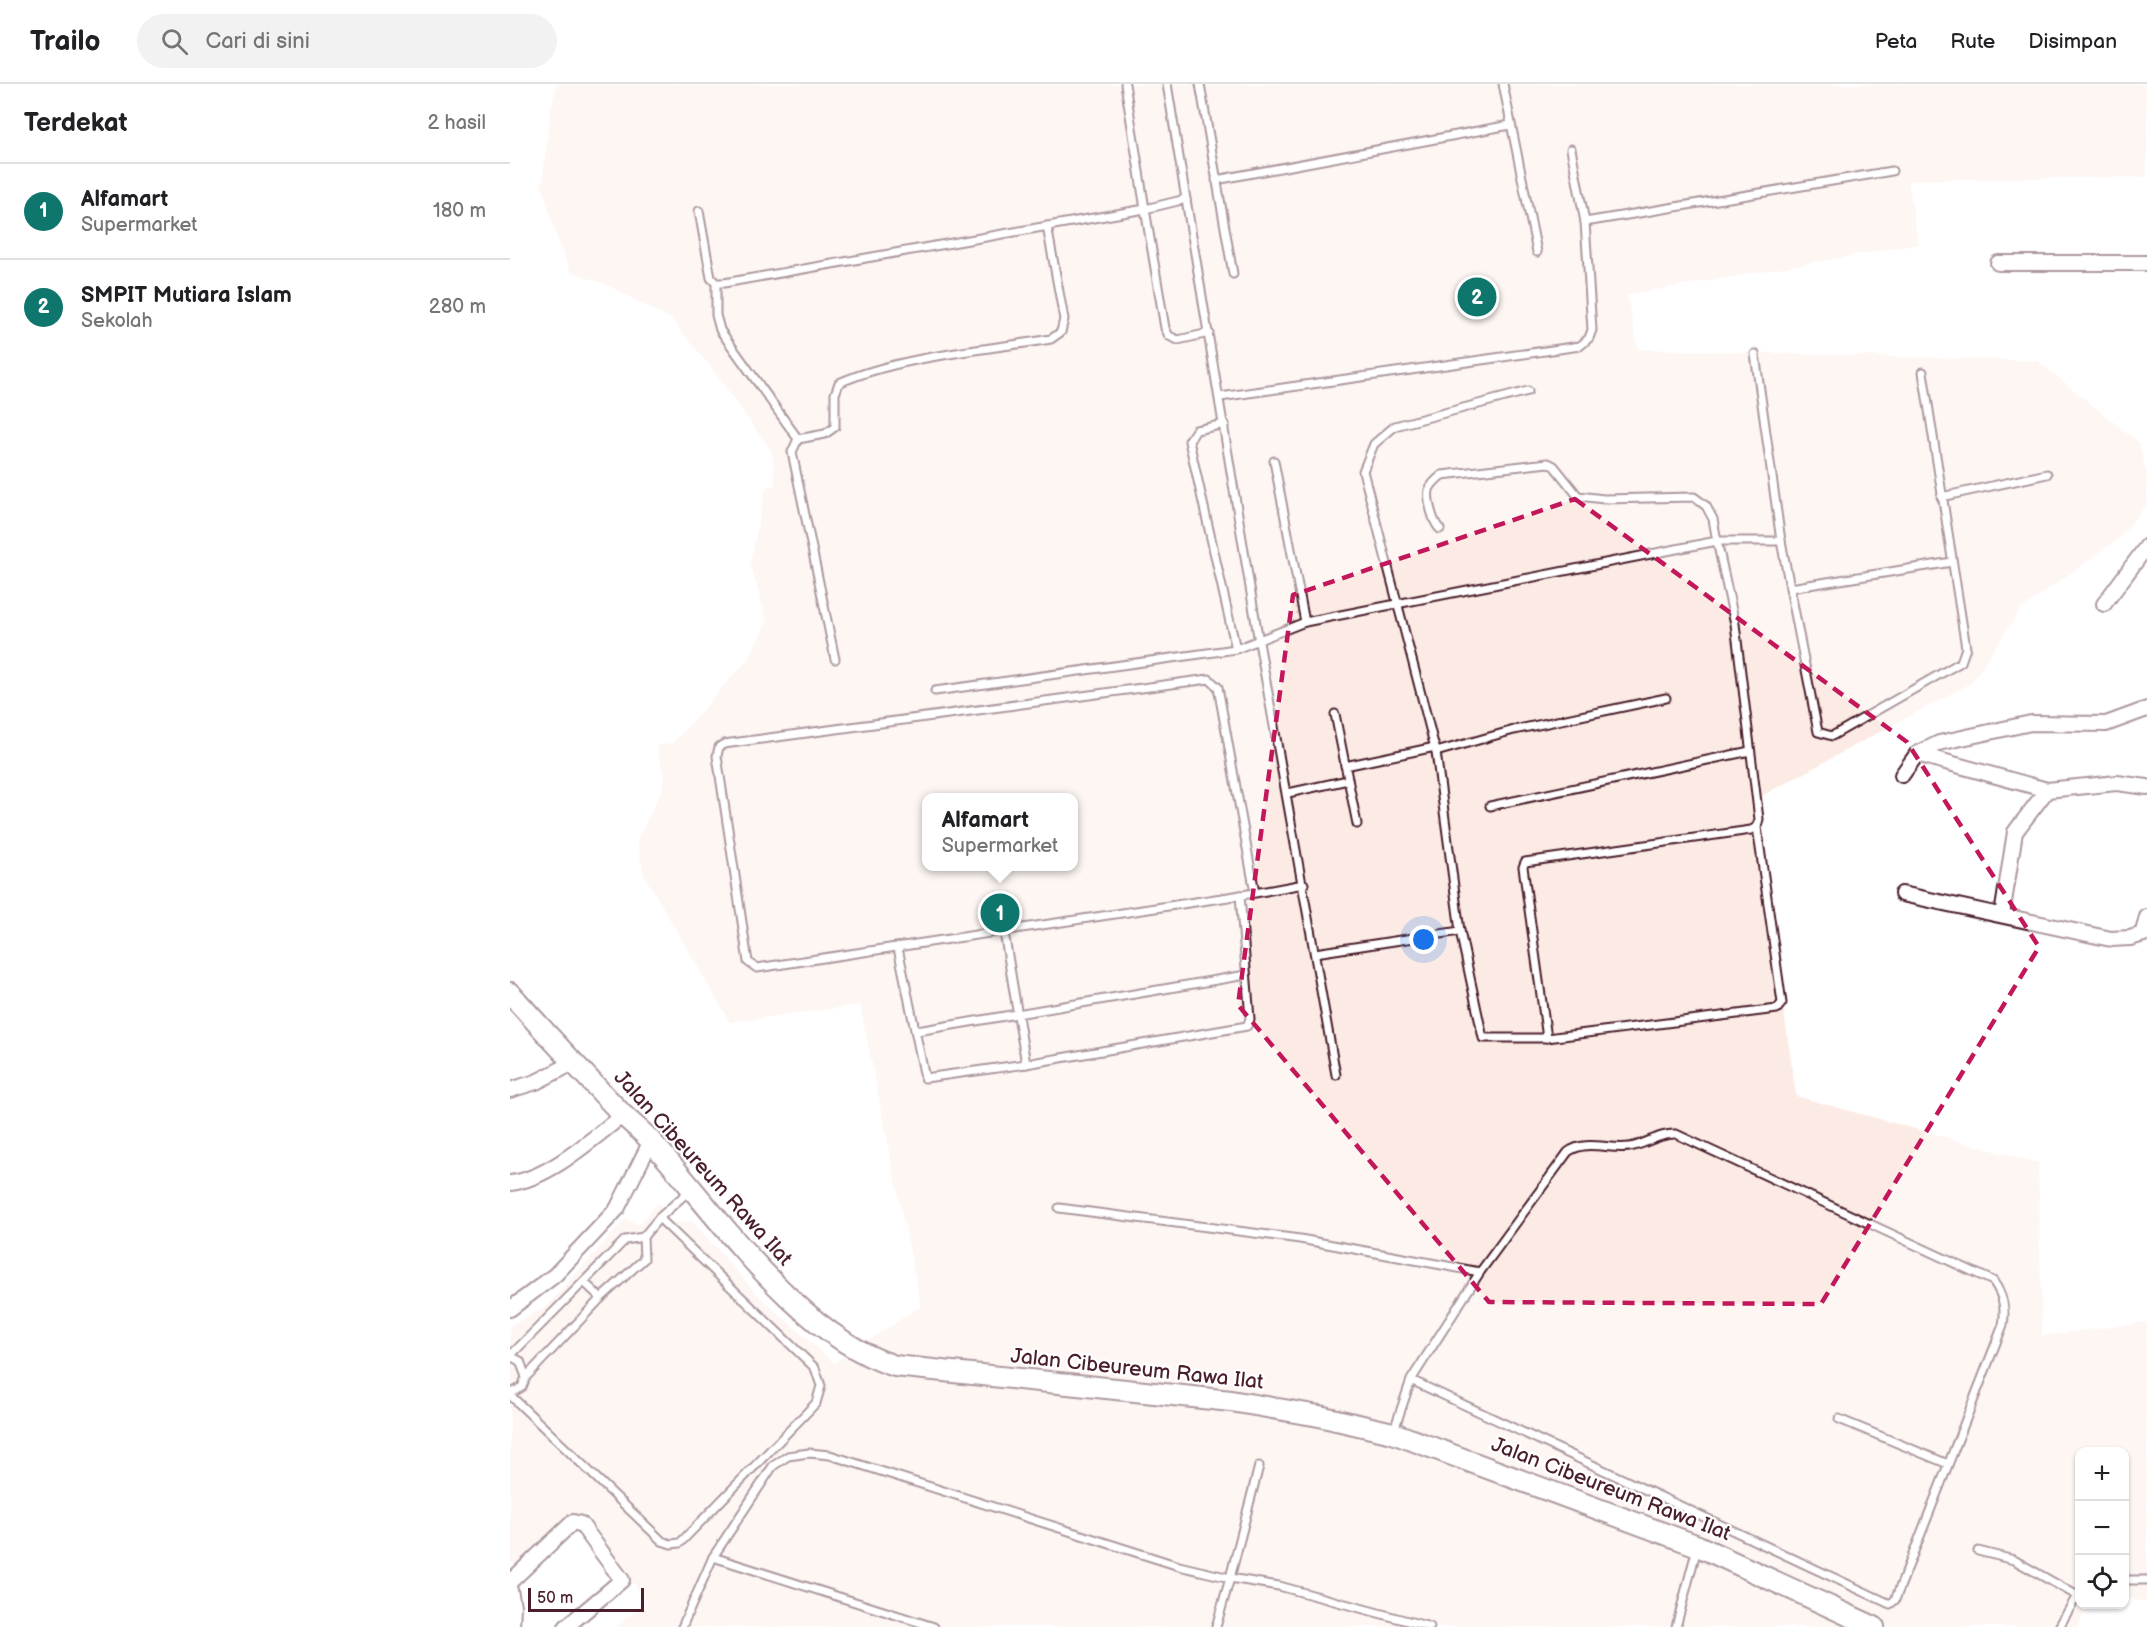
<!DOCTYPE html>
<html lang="id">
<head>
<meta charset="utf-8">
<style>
	:root { --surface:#fff; --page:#f2f2f2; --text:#202124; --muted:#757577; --line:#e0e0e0; --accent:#0f766e }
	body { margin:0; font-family:"Balsamiq Sans",sans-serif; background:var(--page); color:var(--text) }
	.controls { position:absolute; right:18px; bottom:18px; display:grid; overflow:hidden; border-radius:12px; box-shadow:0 2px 4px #0004 }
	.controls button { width:54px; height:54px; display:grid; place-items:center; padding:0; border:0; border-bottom:2px solid var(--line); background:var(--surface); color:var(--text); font:30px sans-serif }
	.scale { position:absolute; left:18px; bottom:15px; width:116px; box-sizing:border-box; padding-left:6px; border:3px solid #4a1f2b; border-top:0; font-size:16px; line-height:21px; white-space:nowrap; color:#4a1f2b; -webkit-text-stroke:4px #fff; paint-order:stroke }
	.you { position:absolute; left:914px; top:856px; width:21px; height:21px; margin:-15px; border:4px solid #fff; border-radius:50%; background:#1a73e8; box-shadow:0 0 0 9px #1a73e833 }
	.badge { display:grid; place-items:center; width:39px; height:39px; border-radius:50%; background:var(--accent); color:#fff; font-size:20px; font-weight:700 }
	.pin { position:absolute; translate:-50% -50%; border:3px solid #fff; box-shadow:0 2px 6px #0006 }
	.popup { position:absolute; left:412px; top:709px; width:156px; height:78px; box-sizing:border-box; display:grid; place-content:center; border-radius:12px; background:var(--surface); filter:drop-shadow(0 2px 4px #0005); font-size:20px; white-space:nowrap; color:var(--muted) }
	.popup b { font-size:22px; color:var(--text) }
	.popup::after { content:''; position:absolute; left:50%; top:100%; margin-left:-12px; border:12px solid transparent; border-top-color:var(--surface) }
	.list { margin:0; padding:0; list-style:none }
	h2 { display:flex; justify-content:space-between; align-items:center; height:78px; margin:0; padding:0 24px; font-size:26px }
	h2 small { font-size:20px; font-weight:400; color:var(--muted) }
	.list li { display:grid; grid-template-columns:39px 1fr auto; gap:18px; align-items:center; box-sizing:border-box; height:96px; padding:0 24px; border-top:2px solid var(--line) }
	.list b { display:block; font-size:22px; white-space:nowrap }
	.list p { margin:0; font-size:20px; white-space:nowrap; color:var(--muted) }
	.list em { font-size:20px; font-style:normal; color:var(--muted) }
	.icon { flex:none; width:33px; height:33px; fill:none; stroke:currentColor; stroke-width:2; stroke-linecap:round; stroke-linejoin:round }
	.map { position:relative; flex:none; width:1637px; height:1543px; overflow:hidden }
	header { display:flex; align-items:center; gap:36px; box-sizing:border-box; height:84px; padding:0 30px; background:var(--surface); border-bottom:2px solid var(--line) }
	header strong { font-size:28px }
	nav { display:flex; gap:33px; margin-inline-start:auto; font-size:21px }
	.search { width:420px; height:54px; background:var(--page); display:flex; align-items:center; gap:15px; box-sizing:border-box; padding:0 21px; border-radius:33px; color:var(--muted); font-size:22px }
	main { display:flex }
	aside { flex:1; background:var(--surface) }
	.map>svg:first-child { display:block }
	.built { fill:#fbebe4; fill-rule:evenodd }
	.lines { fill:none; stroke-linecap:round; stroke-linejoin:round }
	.lane-casing { stroke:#4a1f2b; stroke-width:11 }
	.street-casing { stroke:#4a1f2b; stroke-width:18 }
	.secondary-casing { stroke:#4a1f2b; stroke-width:24 }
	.lane { stroke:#fff; stroke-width:7 }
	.street { stroke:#fff; stroke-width:14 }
	.secondary { stroke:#fff; stroke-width:20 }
	.marked { fill:none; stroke:#c2185b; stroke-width:4.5; stroke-dasharray:12 8; stroke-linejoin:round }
	.labels { text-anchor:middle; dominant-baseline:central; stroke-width:4.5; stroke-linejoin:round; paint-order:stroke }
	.street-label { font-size:21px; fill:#4a1f2b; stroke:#fff }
</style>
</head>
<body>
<header>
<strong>Trailo</strong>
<div class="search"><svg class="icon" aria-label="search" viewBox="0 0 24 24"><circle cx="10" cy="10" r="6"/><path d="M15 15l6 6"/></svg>Cari di sini</div>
<nav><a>Peta</a><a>Rute</a><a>Disimpan</a></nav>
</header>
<main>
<aside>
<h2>Terdekat<small>2 hasil</small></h2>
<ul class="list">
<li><span class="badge">1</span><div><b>Alfamart</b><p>Supermarket</p></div><em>180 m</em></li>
<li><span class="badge">2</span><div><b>SMPIT Mutiara Islam</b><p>Sekolah</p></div><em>280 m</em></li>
</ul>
</aside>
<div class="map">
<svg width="1637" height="1543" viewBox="0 0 1637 1543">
	<rect width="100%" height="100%" fill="#fff"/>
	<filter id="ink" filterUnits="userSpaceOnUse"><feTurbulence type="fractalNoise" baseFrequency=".0167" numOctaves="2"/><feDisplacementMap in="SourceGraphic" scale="12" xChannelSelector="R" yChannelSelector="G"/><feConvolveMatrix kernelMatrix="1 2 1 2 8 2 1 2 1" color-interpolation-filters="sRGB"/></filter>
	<g filter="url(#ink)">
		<path class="built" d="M47,0h1590v93l-239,3 10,64 -291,51 11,54 400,12 101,82 8,31v30l-29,35 -97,70 -50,74 -217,117 42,296 242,67 4,173 105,-14v281l-22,-6 -1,-145h-44v152l8,1 -10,22h-1462l30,-25 -60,-89 -49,54 -27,-4v-237l37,-20 79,-88 12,7 20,-22 15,20 19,-2 69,77 73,65 87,-57 -61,-301 -130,17 -86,-147 -7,-35 25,-50 2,-12 -7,-32 16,-3 76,-85 18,-37 -17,-58 16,-76 9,-2 -3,-33 -62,-86 -38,-46 -66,-36 -35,-12 -12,-27 -17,-59 8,-74zM416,714h148v68h-148z"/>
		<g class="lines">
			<defs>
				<g id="lane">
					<path d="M615,0l20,125 41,-10"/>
					<path d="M657,0l92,558 77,433"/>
					<path d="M690,0l33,190"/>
					<path d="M993,0l34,168"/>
					<path d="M1061,65l14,73"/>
					<path d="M706,96l294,-55"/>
					<path d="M189,127l12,67 5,5h8l421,-74 20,119 4,8 9,4 31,-7"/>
					<path d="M206,199v32l4,15 78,109 27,-5 10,-7v-33l4,-11c61,-27 146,-33 212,-44l10,-7 3,-13 -17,-93"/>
					<path d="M1245,270l26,187 37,191 14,4 117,-67 12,-7 5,-14 -43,-276"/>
					<path d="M1018,307l-133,35 -21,18 -11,27 73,281 24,179 23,107h64l230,-29 5,-6 -25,-176"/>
					<path d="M710,313l360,-51 9,-8 3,-8 -7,-108 307,-51"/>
					<path d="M715,340l-29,6 -7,11 47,208"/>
					<path d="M288,355l-6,13 43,207"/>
					<path d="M764,377l31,161"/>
					<path d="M1431,413l106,-23"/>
					<path d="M930,445c-7,-6 -13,-29 -11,-39 2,-6 8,-11 13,-15l106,-12 6,3 24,30 26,3 90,-2 12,9 7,13 4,22h64"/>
					<path d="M1280,504l162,-26"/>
					<path d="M425,607l301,-42 69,-27 412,-81 18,83 24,195 -2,8 -6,3 -226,32 -2,5 24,171"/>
					<path d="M825,630l22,110"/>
					<path d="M926,668l78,-22 152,-32"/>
					<path d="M835,682l90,-19"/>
					<path d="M778,709l60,-13"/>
					<path d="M980,722l260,-55"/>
					<path d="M745,809l-37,-206 -9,-8 -485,65 -5,3 -2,9 31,206 9,6 498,-75 49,-9"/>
					<path d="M494,848l22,132"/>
					<path d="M388,864l27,130 101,-14 221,-38 3,-7 -10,-124"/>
					<path d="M805,869l145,-22"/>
					<path d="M407,947l329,-56"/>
					<path d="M549,1124l241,31 180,33"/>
					<path d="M149,1134l31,-28"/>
					<path d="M75,1199l16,15"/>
					<path d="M0,1272l10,5 6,16 -4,10 -12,7"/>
					<path d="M16,1293l75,-79 43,-39 -1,-22"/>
					<path d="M0,1311l152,146 9,3 9,-1 136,-140 5,-17 -6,-18 -156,-150 -16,19 -18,3 -115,116"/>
					<path d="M1329,1335l109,45"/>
					<path d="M884,1346l17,-50 69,-108 88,-120c17,-13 41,-2 61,-5 16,-2 30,-14 47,-13l317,147c10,14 13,27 10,44l-108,275 -5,4 -479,-224"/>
					<path d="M1468,1467l36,9 62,35"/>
					<path d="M203,1473l221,70"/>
					<path d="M1614,1496h23"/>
					<path d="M172,1543l31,-70 60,-91 15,-10 21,-3 21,2 349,111 51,12 29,-112"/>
					<path d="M706,1543l14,-49 49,8 151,41"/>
					<path d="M1166,1543l21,-79"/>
					<path d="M1549,1543l19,-33"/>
				</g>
				<g id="street">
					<path d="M1488,179h149"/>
					<path d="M1594,520l43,-58"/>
					<path d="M1407,670l130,36 70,-7 30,4"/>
					<path d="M1392,691l15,-21 22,-11 92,-20 75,1 41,-15"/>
					<path d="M1392,810l209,45 19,-1 17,-5"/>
					<path d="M1492,831l13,-83 32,-42"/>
					<path d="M1633,848l4,-15"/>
					<path d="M0,1006l26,-8 39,-20"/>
					<path d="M0,1099c39,-4 83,-45 113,-68"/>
					<path d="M0,1225l45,-34 62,-66 34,-68"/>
					<path d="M0,1498l63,-60 8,2 41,56 -56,47"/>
					<path d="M0,1506l3,16 -1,21"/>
				</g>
				<path id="secondary" d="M0,909c36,41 74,81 111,120 10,10 21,18 30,28 67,74 147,195 244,225l336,35 88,15 74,17 305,113 176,81"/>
			</defs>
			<use href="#lane" class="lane-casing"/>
			<use href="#street" class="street-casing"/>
			<use href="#secondary" class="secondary-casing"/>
			<use href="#lane" class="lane"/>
			<use href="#street" class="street"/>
			<use href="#secondary" class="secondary"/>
		</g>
	</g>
	<path d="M0 0H1637V1543H0ZM1065,415l332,243 132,205 -218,357 -332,-2 -251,-297 55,-410z" fill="#fff" fill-opacity=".55" fill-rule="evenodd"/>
	<path class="marked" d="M1065,415l332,243 132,205 -218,357 -332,-2 -251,-297 55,-410z"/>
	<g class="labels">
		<g class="street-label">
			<text transform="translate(193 1084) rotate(48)">Jalan Cibeureum Rawa Ilat</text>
			<text transform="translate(627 1285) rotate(6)">Jalan Cibeureum Rawa Ilat</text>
			<text transform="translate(1101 1405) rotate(21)">Jalan Cibeureum Rawa Ilat</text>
		</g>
	</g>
</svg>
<div class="controls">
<button>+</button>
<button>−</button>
<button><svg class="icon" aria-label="locate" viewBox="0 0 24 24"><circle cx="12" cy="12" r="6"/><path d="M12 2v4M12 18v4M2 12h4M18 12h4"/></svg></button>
</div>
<div class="scale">50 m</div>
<div class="you"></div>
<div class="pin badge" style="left:490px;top:829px">1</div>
<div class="popup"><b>Alfamart</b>Supermarket</div>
<div class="pin badge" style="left:967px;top:213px">2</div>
</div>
</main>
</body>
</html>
